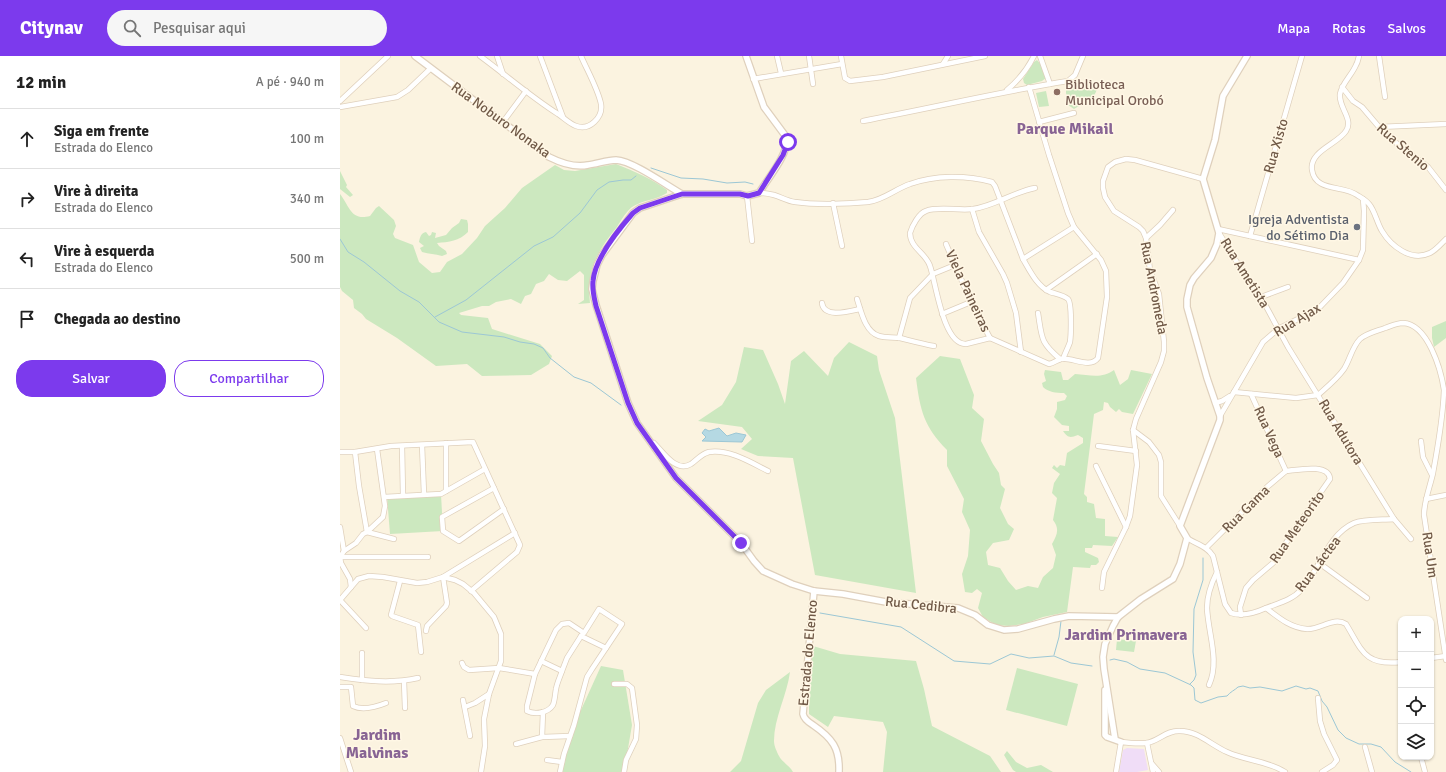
<!DOCTYPE html>
<html lang="pt">
<head>
<meta charset="utf-8">
<style>
	:root { --surface:#fff; --page:#f6f6f6; --text:#222; --muted:#767676; --line:#e0e0e0; --accent:#7c3aed }
	body { margin:0; font-family:Signika,sans-serif; background:var(--page); color:var(--text) }
	.controls { position:absolute; right:12px; bottom:12px; display:grid; overflow:hidden; border-radius:8px; box-shadow:0 1px 3px #0004 }
	.controls button { width:36px; height:36px; display:grid; place-items:center; padding:0; border:0; border-bottom:1px solid var(--line); background:var(--surface); color:var(--text); font:20px sans-serif }
	.stop { position:absolute; width:12px; height:12px; margin:-9px; border:3px solid #7c3aed; border-radius:50%; background:#fff }
	.stop.end { background:#7c3aed; border-color:#fff; box-shadow:0 1px 4px #0008 }
	.list { margin:0; padding:0; list-style:none }
	h2 { display:flex; justify-content:space-between; align-items:center; height:52px; margin:0; padding:0 16px; font-size:17px }
	h2 small { font-size:13px; font-weight:400; color:var(--muted) }
	.list li { display:grid; grid-template-columns:26px 1fr auto; gap:12px; align-items:center; box-sizing:border-box; height:60px; padding:0 16px; border-top:1px solid var(--line) }
	.list b { display:block; font-size:15px; white-space:nowrap }
	.list p { margin:0; font-size:13px; white-space:nowrap; color:var(--muted) }
	.list em { font-size:13px; font-style:normal; color:var(--muted) }
	.actions { display:flex; gap:8px; padding:12px 16px }
	.actions a { flex:1; padding:9px 0; border:1px solid var(--accent); border-radius:16px; text-align:center; font-size:14px; color:var(--accent) }
	.actions .main { background:var(--accent); color:#fff }
	.icon { flex:none; width:22px; height:22px; fill:none; stroke:currentColor; stroke-width:2; stroke-linecap:round; stroke-linejoin:round }
	.map { position:relative; flex:none; width:1106px; height:716px; overflow:hidden }
	header { display:flex; align-items:center; gap:24px; box-sizing:border-box; height:56px; padding:0 20px; background:var(--accent); color:#fff }
	header strong { font-size:19px }
	nav { display:flex; gap:22px; margin-inline-start:auto; font-size:14px }
	.search { width:280px; height:36px; background:var(--page); display:flex; align-items:center; gap:10px; box-sizing:border-box; padding:0 14px; border-radius:22px; color:var(--muted); font-size:15px }
	main { display:flex }
	aside { flex:1; background:var(--surface) }
	.map>svg:first-child { display:block }
	.education { fill:#f0ddf7 }
	.green { fill:#cce8bf }
	.water { fill:#b5d9e3; stroke:#9cc7d5 }
	.lines { fill:none; stroke-linecap:round; stroke-linejoin:round }
	.stream { stroke:#9cc7d5; stroke-width:1 }
	.minor-casing { stroke:#dfd0bc; stroke-width:6 }
	.tertiary-casing { stroke:#dfd0bc; stroke-width:8 }
	.minor { stroke:#fff; stroke-width:4.5 }
	.tertiary { stroke:#fff; stroke-width:5.5 }
	.route { stroke:#7c3aed; stroke-width:5 }
	.education-dot { fill:#8d6e63; stroke:#fff7e5; stroke-width:1.5 }
	.worship-dot { fill:#6b7280; stroke:#fff7e5; stroke-width:1.5 }
	.labels { text-anchor:middle; dominant-baseline:central; stroke-width:3; stroke-linejoin:round; paint-order:stroke }
	.education-label { font-size:14px; fill:#785e54; stroke:#fff7e5; text-anchor:start }
	.street-label { font-size:14px; fill:#715a48; stroke:#fff7e5 }
	.worship-label { font-size:14px; fill:#5b616d; stroke:#fff7e5; text-anchor:end }
	.quarter-label { font-size:16px; font-weight:bold; fill:#886494; stroke:#fff7e5 }
</style>
</head>
<body>
<header>
<strong>Citynav</strong>
<div class="search"><svg class="icon" aria-label="search" viewBox="0 0 24 24"><circle cx="10" cy="10" r="6"/><path d="M15 15l6 6"/></svg>Pesquisar aqui</div>
<nav><a>Mapa</a><a>Rotas</a><a>Salvos</a></nav>
</header>
<main>
<aside>
<h2>12 min<small>A pé · 940 m</small></h2>
<ul class="list">
<li><svg class="icon" aria-label="ahead" viewBox="0 0 24 24"><path d="M12 20V5M6 11l6-6 6 6"/></svg><div><b>Siga em frente</b><p>Estrada do Elenco</p></div><em>100 m</em></li>
<li><svg class="icon" aria-label="right" viewBox="0 0 24 24"><path d="M7 20v-9h11M14 6l5 5-5 5"/></svg><div><b>Vire à direita</b><p>Estrada do Elenco</p></div><em>340 m</em></li>
<li><svg class="icon" aria-label="left" viewBox="0 0 24 24"><path d="M17 20v-9H6M10 6l-5 5 5 5"/></svg><div><b>Vire à esquerda</b><p>Estrada do Elenco</p></div><em>500 m</em></li>
<li><svg class="icon" aria-label="arrive" viewBox="0 0 24 24"><path d="M6 21V4h12l-3 4 3 4H6"/></svg><div><b>Chegada ao destino</b></div></li>
</ul>
<div class="actions"><a class="main">Salvar</a><a>Compartilhar</a></div>
</aside>
<div class="map">
<svg width="1106" height="716" viewBox="0 0 1106 716">
	<rect width="100%" height="100%" fill="#fbf3e0"/>
	<path class="education" d="M787,692l17,1 4,21 -11,2h-18l4,-22z"/>
	<g class="green">
		<path d="M697,4l5,6 4,12 -4,3 -15,4 -3,-2 -1,-4 11,-17z"/>
		<path d="M737,23l20,9c0,5 -7,13 -12,15 -4,3 -7,3 -11,6l-6,-4 -2,-12v-6z"/>
		<path d="M706,35l3,15 -10,1 -3,-14z"/>
		<path d="M276,108c18,7 36,15 51,26v3c-11,7 -24,7 -35,14 -6,5 -11,13 -15,20 -20,25 -31,42 -27,76l-12,1 6,-4v-25l-4,-4 -13,10 -9,-1 -9,-6 -5,7 -8,3 -5,10 -6,2 -4,8 -10,-5 -15,3 -7,4h-7l-23,7 2,2 27,3 4,11 48,15 12,12 -3,8 -18,11 -49,1 -15,-12 -31,2 -39,-28 -31,-19 -4,-5 -8,-6 -1,-8 -11,-9 -2,-4v-93c10,13 11,27 30,22l6,-8 3,-2 15,14 2,6 -3,8 2,4 18,7 6,17 13,11 8,-1 7,-10 15,-8 15,-16 8,-12 20,-18 17,-20 33,-23 9,5 11,1z"/>
		<path d="M0,115l7,14 -1,2 7,8 -3,2 -10,-8z"/>
		<path d="M121,163l6,1 1,4v8c-9,9 -19,10 -31,11l2,3 7,5 1,3 -5,2c-7,-2 -13,-2 -20,-4l-2,-4 4,-2 -5,-4c1,-5 2,-9 7,-10l3,4 2,-1 1,-3 4,1 -1,5 11,-3 6,-7 7,-5z"/>
		<path d="M1106,265v17l-12,9 -2,-9v-11z"/>
		<path d="M509,286l28,14 2,14 16,48 21,175 -101,-18 -22,-117 -35,-2 -17,-7 11,-10 -10,-12 -44,-6 24,-16 14,-23 8,-35 19,3 15,34 7,20 6,-43 13,-10 24,25 6,-18z"/>
		<path d="M600,300l20,3 14,36 -2,13 12,11 -3,22 12,23 6,9 2,12 4,4 -5,19 8,16 6,5 -5,11 -16,3 -7,9 2,13 12,3 8,13 8,9 12,-4 10,2 5,-11 10,-9 3,-13 -4,-11c5,-9 8,-15 1,-24l4,-22 -5,-5 2,-10 6,-9 -8,-6 2,-3 3,3 3,-3 5,1 2,-13 16,-10v-5l-5,-3c-8,3 -10,3 -15,-4h6v-5l-7,-1 -8,-8 3,-8v-7l8,-2 2,-4 -3,-3c-8,0 -16,-1 -21,-6l-1,-4 4,-2 -2,-7 1,-4 16,2 2,8h5l7,-6c15,1 27,5 39,-4l6,15 8,-6 3,-9 21,4 -19,40 -11,-2 -3,-3 -3,3 -6,-5 -2,-4 -4,-1 -1,8 -9,4 -10,80 3,3v5l7,2 2,14 9,1v17l13,1 -6,9 -19,-1 -1,3h-7v4l13,6 1,4 -3,3h-5l-1,3 -17,-1 -6,45 -24,5 -19,7 -15,2 -13,-1 -13,-8 -5,-9 4,-15 -5,-4 -5,4 -7,-1 -3,-18 6,-18 2,-26 -8,-18 2,-13 -17,-33v-16c-23,-23 -27,-40 -31,-72z"/>
		<path d="M101,438l2,37 -53,3 -3,-38z"/>
		<path d="M777,583l19,2 -2,11 -18,-2z"/>
		<path d="M473,590l27,8 76,7 8,28 8,37 58,30 11,16h-118l4,-40 -4,-10 -49,-6 -6,11 -19,-13v-24z"/>
		<path d="M261,610l22,4 9,55 -8,47h-64l16,-51z"/>
		<path d="M677,612l61,16 -11,42 -61,-16z"/>
		<path d="M450,616c-3,23 -16,46 -16,69 0,5 3,11 5,15 3,6 11,10 14,16h-63l11,-11 17,-58 8,-13z"/>
		<path d="M667,695l9,11 11,6 14,-3 12,7h-37l-3,-2 -9,-15z"/>
	</g>
	<path class="water" d="M379,372l8,8 9,-3 10,2 -4,7 -40,-1 4,-4 -4,-4 3,-4 4,2z"/>
	<g class="lines">
		<g class="stream">
			<path d="M311,112l30,10 22,1 24,4 18,-1 8,2"/>
			<path d="M0,183l8,13 16,10 36,29 19,11 20,20 23,10 42,5 16,5 14,2 9,4 7,10 24,19 17,6 30,22"/>
			<path d="M95,261l31,-17 68,-54 19,-9 27,-24 17,-23 12,-8 14,-2h8l5,-4"/>
			<path d="M480,557l81,14 53,34 36,3 21,-10 18,4 25,-2 17,7 21,3"/>
			<path d="M714,599l5,-18 2,-16"/>
			<path d="M770,604l4,-1 13,3 13,7 25,4 26,12 3,3 1,12 6,3 17,-6 9,-1c3,-4 8,-6 11,-9l5,-1 7,2 10,-1 22,4 14,-5 10,3 4,-1 8,3 4,10 5,6 11,23 8,8 13,6h12l10,3 14,15 16,10"/>
			<path d="M850,628l4,-4 2,-5 -3,-23 1,-43 9,-29v-22"/>
		</g>
		<defs>
			<g id="minor">
				<path d="M140,0c26,19 51,41 78,58 6,4 12,10 18,12 14,5 27,-9 25,-22 -3,-15 -14,-34 -20,-48"/>
				<path d="M157,0l6,18"/>
				<path d="M200,0l23,61"/>
				<path d="M437,0l4,17"/>
				<path d="M469,0l4,28"/>
				<path d="M501,0l4,22 5,3 33,-4 102,-21"/>
				<path d="M700,0l10,28"/>
				<path d="M1019,0c-1,3 -1,6 -3,9 -4,10 -14,18 -16,29 -2,13 14,25 6,37 -8,13 -37,20 -34,39 3,22 31,15 45,25 3,2 9,5 12,9 6,7 8,19 13,27 9,15 29,31 48,22 6,-3 11,-9 16,-14"/>
				<path d="M1039,0l6,41"/>
				<path d="M603,8l5,-8"/>
				<path d="M413,23l89,-15"/>
				<path d="M1002,31l11,14 9,6 17,20 16,15 33,25 18,23"/>
				<path d="M667,34c12,-10 20,-20 27,-34"/>
				<path d="M0,45l48,-45"/>
				<path d="M0,51l57,-10 11,-7 23,-22"/>
				<path d="M523,65c69,-13 136,-29 205,-40l7,-6 8,-19"/>
				<path d="M163,66l23,-31"/>
				<path d="M699,66l35,-9"/>
				<path d="M1039,71l67,-3"/>
				<path d="M419,137c5,0 11,1 15,2 7,2 13,6 21,7 20,3 52,2 73,0 16,-2 27,-13 42,-18 25,-9 56,-9 82,-2l3,4 28,73c7,12 14,27 27,33 6,2 13,3 18,7 4,4 3,36 2,43 -2,6 -5,11 -7,17"/>
				<path d="M407,140l5,45"/>
				<path d="M493,147l9,43"/>
				<path d="M632,153l7,23 24,42 4,9 9,30 5,39"/>
				<path d="M878,173l141,31"/>
				<path d="M879,177l30,49 12,15 27,50 106,172 17,20"/>
				<path d="M910,180l52,-180"/>
				<path d="M806,182l14,-13 13,-15"/>
				<path d="M606,188l25,58 19,36"/>
				<path d="M683,203l51,-32"/>
				<path d="M706,234l51,-36"/>
				<path d="M921,241l27,-10"/>
				<path d="M517,243c4,12 8,33 22,37 7,2 14,1 21,2 12,3 23,6 34,8"/>
				<path d="M482,247c2,16 28,8 38,6"/>
				<path d="M698,257c4,25 2,29 22,46"/>
				<path d="M602,258l29,-12"/>
				<path d="M559,282l11,-40 23,-24 22,-9"/>
				<path d="M650,282l59,26c5,-1 8,-4 12,-5 11,-2 29,10 37,-1l9,-61 -1,-26 -5,-11 -27,-33 -6,-14 -19,-58 -20,-68"/>
				<path d="M650,282l-24,6c-23,1 -30,-61 -36,-78 -4,-13 -20,-18 -20,-33 2,-7 9,-20 16,-22 11,-5 34,0 47,-2 22,-3 40,-17 62,-21"/>
				<path d="M894,336l62,6 22,-3"/>
				<path d="M911,338l35,77"/>
				<path d="M978,339c9,-8 19,-16 26,-26 6,-9 8,-22 16,-30 7,-6 17,-8 25,-11 6,-2 12,-5 18,-5 25,1 38,47 41,67 -1,28 -6,56 -11,83 -3,14 -9,28 -9,42l22,145"/>
				<path d="M875,347l7,-2 8,-5"/>
				<path d="M880,360l43,-74 15,-13 40,-20 25,-26 16,-23 4,-10 1,-39 -1,-12"/>
				<path d="M793,374l16,12 10,13 2,7v34l19,30"/>
				<path d="M1081,385l2,16 9,18"/>
				<path d="M106,387v48"/>
				<path d="M314,387c9,9 22,30 37,21 6,-4 10,-10 18,-12 20,-3 41,10 59,19"/>
				<path d="M82,389l2,49"/>
				<path d="M62,390l1,49"/>
				<path d="M758,390l38,5"/>
				<path d="M0,396h15l36,-6 82,-4 47,103 -3,7 -46,39"/>
				<path d="M15,396l4,34 8,46 16,-15 2,-11 -8,-57"/>
				<path d="M756,410l30,61"/>
				<path d="M154,432l-52,29 1,14 16,10 45,-32"/>
				<path d="M44,441l57,-3 44,-25"/>
				<path d="M1086,443l20,-4"/>
				<path d="M0,471l4,24"/>
				<path d="M847,482c9,6 20,8 26,18l12,48 6,9c12,4 24,0 35,-5 13,10 25,20 41,21 13,1 27,-13 39,-5 16,26 18,42 55,38"/>
				<path d="M867,491l60,-60 19,-16"/>
				<path d="M0,501h88"/>
				<path d="M979,507l48,35"/>
				<path d="M60,525l-9,34 1,1 26,9 3,27"/>
				<path d="M11,531l-1,-8 -9,-16 -1,-6 4,-6 12,-8 7,-9 4,-2 27,7"/>
				<path d="M762,532l2,-16 22,-45 4,-11 7,-51 -4,-35 3,-11 25,-57 3,-11v-9l-5,-48 -9,-24 -4,-32 -3,-7 -4,-4 -25,-16 -9,-14 -2,-9v-7l5,-14 7,-5 11,-3 9,1 68,19"/>
				<path d="M0,544l18,-21 11,-3 14,1 34,6 10,-1 16,-5 12,3 8,4 11,9 20,24 7,17v27l-12,33 -5,25 1,27 -4,26"/>
				<path d="M0,544l26,28"/>
				<path d="M926,552c13,-5 26,-8 35,-18 19,-20 26,-55 53,-67 10,-4 28,-3 40,-4"/>
				<path d="M901,559l-1,-8 6,-19 7,-8 20,-17 22,-34 35,-50c-1,-16 -33,-9 -44,-8"/>
				<path d="M86,575l1,-5 19,-20 1,-3 -4,-26 72,-44"/>
				<path d="M242,579l-1,1 25,12"/>
				<path d="M1091,602l15,-2"/>
				<path d="M201,605l21,10 5,-13 14,-22"/>
				<path d="M122,607l2,4 5,3 30,-2 36,6 21,-44 6,-6 7,-1 15,10 15,-24 23,15 -30,45 -5,8 -13,48 -10,29 -4,18"/>
				<path d="M195,618l-8,32v5c8,4 21,2 26,-6 2,-5 2,-11 3,-16 1,-6 4,-12 6,-18"/>
				<path d="M0,621c27,4 51,7 78,1"/>
				<path d="M22,624v-27"/>
				<path d="M64,625l1,27"/>
				<path d="M274,628h13l5,4 5,37 -1,14 -10,21 -2,12"/>
				<path d="M869,629c11,-24 -1,-52 -2,-77 0,-13 4,-24 10,-36"/>
				<path d="M0,631h11l2,19c10,5 23,1 33,-3"/>
				<path d="M978,642l2,23 4,13 13,26 -4,5 -11,7"/>
				<path d="M123,644l7,36"/>
				<path d="M125,651l10,-4 14,-9"/>
				<path d="M202,681l1,-25"/>
				<path d="M0,682l11,34"/>
				<path d="M807,687l6,29"/>
				<path d="M176,688l26,-7 28,-1"/>
				<path d="M1025,691l7,25"/>
				<path d="M1081,701l4,15"/>
				<path d="M207,704l15,2"/>
				<path d="M812,708l7,8"/>
				<path d="M776,716l5,-30c8,1 17,2 25,1 12,-1 20,-13 34,-12 18,0 31,14 47,21 19,9 39,8 58,20"/>
			</g>
			<g id="tertiary">
				<path d="M75,0l134,101c12,6 26,11 39,8 9,-1 19,-5 28,-5 17,1 50,25 66,34"/>
				<path d="M406,0l18,51 23,31c1,17 -19,40 -28,55l-12,3 -7,-2h-58l-42,14 -7,5 -31,42 -5,10 -4,16 -1,8 4,16 32,98 9,20 39,55 65,65 13,18 9,10 29,13 22,7 29,3 43,8 72,6 17,7 13,10 16,5 14,-1 36,-10 15,-3 49,1"/>
				<path d="M474,535l-11,123c1,5 5,8 10,11 19,13 27,23 26,47"/>
				<path d="M765,634v45l2,2 14,5"/>
				<path d="M775,683l-11,-70 -1,-12 2,-13 8,-18 5,-9 23,-18 32,-20 7,-15 7,-26 -7,-12 40,-106v-4l-13,-38 -20,-71v-8l3,-14 4,-7 17,-20 6,-14 2,-11 -16,-54 12,-39 8,-44 24,-40"/>
			</g>
		</defs>
		<use href="#minor" class="minor-casing"/>
		<use href="#tertiary" class="tertiary-casing"/>
		<use href="#minor" class="minor"/>
		<use href="#tertiary" class="tertiary"/>
	</g>
	<g class="lines">
		<path class="route" d="M401,487l-65,-65 -39,-55 -9,-20 -32,-97c-2,-9 -4,-16 -3,-25 2,-23 25,-51 40,-68l7,-5 42,-14h58l8,2 11,-3 24,-38 5,-13"/>
	</g>
	<circle class="education-dot" cx="717" cy="36" r="4"/>
	<circle class="worship-dot" cx="1017" cy="171" r="4"/>
	<g class="labels">
		<g class="education-label">
			<text x="725" y="28">Biblioteca<tspan x="725" dy="16">Municipal Orobó</tspan></text>
		</g>
		<g class="street-label">
			<text transform="translate(161 64) rotate(36)">Rua Noburo Nonaka</text>
			<text transform="translate(936 90) rotate(-74)">Rua Xisto</text>
			<text transform="translate(1063 91) rotate(41)">Rua Stenio</text>
			<text transform="translate(905 217) rotate(58)">Rua Ametista</text>
			<text transform="translate(814 232) rotate(79)">Rua Andromeda</text>
			<text transform="translate(628 235) rotate(65)">Viela Paineiras</text>
			<text transform="translate(957 264) rotate(-31)">Rua Ajax</text>
			<text transform="translate(929 376) rotate(66)">Rua Vega</text>
			<text transform="translate(1001 376) rotate(59)">Rua Adutora</text>
			<text transform="translate(906 453) rotate(-45)">Rua Gama</text>
			<text transform="translate(957 471) rotate(-55)">Rua Meteorito</text>
			<text transform="translate(1090 499) rotate(82)">Rua Um</text>
			<text transform="translate(978 508) rotate(-53)">Rua Láctea</text>
			<text transform="translate(581 549) rotate(6)">Rua Cedibra</text>
			<text transform="translate(468 597) rotate(-85)">Estrada do Elenco</text>
		</g>
		<g class="worship-label">
			<text x="1009" y="163">Igreja Adventista<tspan x="1009" dy="16">do Sétimo Dia</tspan></text>
		</g>
		<g class="quarter-label">
			<text x="725" y="73">Parque Mikail</text>
			<text x="786" y="579">Jardim Primavera</text>
			<text x="37" y="679">Jardim<tspan x="37" dy="18">Malvinas</tspan></text>
		</g>
	</g>
</svg>
<div class="controls">
<button>+</button>
<button>−</button>
<button><svg class="icon" aria-label="locate" viewBox="0 0 24 24"><circle cx="12" cy="12" r="6"/><path d="M12 2v4M12 18v4M2 12h4M18 12h4"/></svg></button>
<button><svg class="icon" aria-label="layers" viewBox="0 0 24 24"><path d="M12 4l9 5-9 5-9-5zM3 14l9 5 9-5"/></svg></button>
</div>
<div class="stop" style="left:448px;top:86px"></div>
<div class="stop end" style="left:401px;top:487px"></div>
</div>
</main>
</body>
</html>
